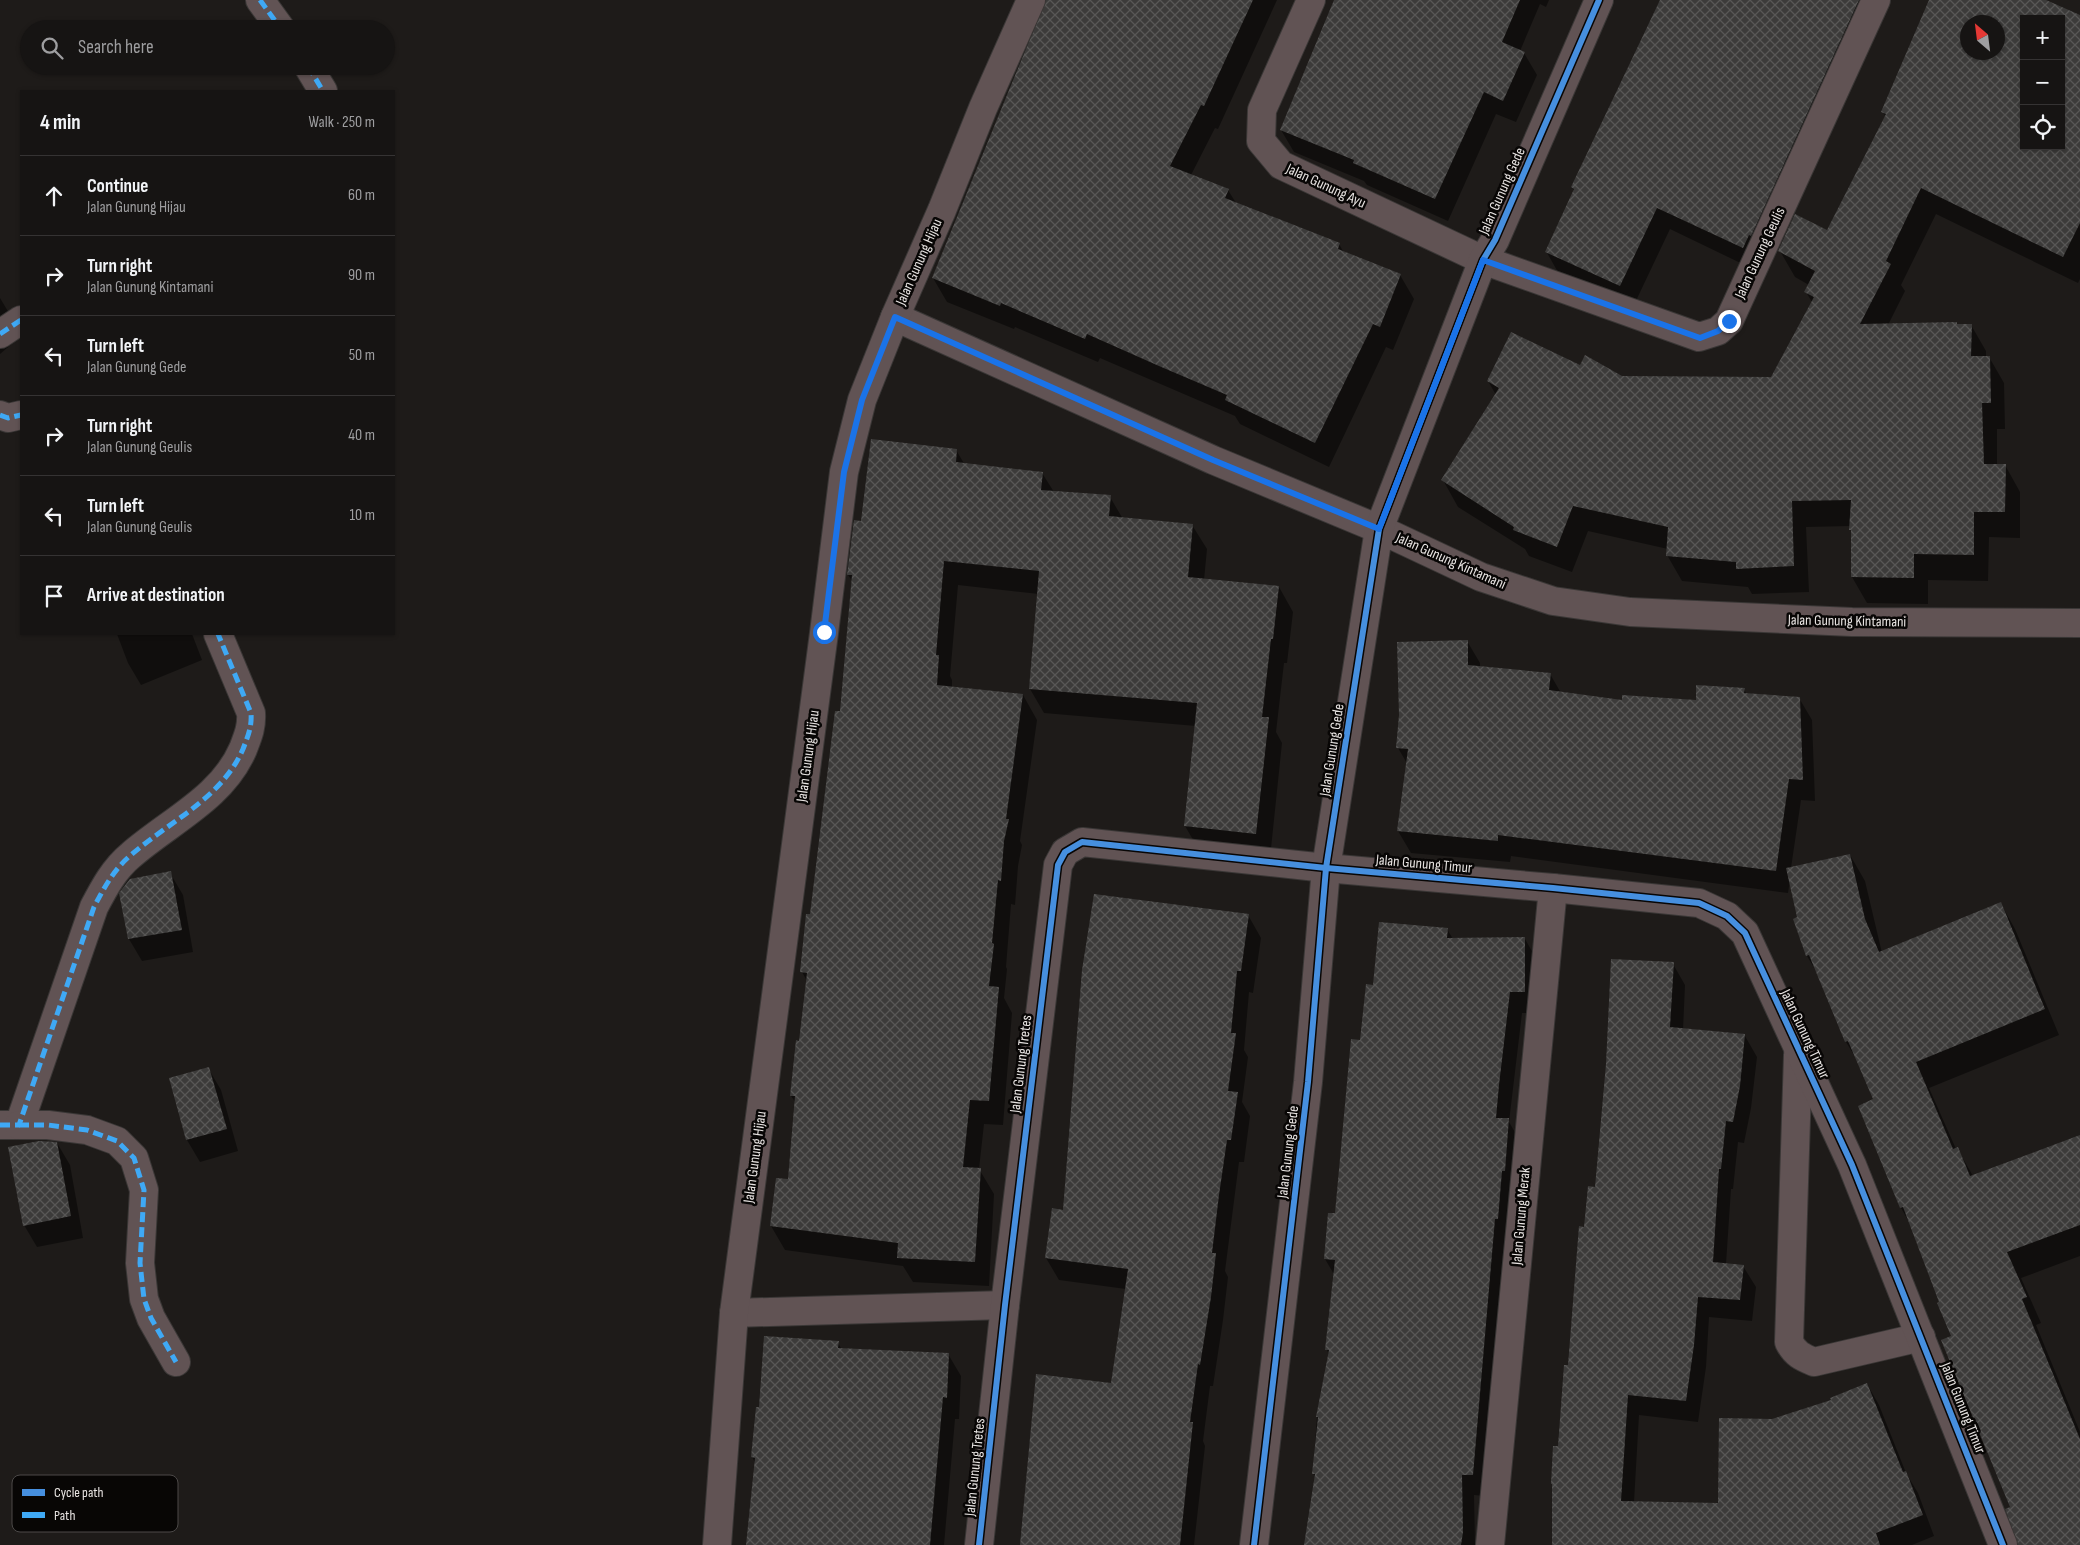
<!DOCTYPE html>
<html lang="en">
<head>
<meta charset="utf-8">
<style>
	:root { --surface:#161413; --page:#232121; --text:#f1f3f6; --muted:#9e9ea0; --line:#353333 }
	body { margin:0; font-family:"Sofia Sans Condensed",sans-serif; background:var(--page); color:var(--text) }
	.controls { position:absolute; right:15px; top:15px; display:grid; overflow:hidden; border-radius:0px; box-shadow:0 1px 4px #0004 }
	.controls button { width:45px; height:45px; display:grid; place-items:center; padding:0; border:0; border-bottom:1px solid var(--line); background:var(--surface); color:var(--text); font:25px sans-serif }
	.compass { position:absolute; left:1960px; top:15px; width:45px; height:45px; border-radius:50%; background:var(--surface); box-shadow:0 1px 4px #0004; rotate:332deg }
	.stop { position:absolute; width:15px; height:15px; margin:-11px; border:4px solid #1a73e8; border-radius:50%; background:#fff }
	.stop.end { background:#1a73e8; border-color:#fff; box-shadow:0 1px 5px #0008 }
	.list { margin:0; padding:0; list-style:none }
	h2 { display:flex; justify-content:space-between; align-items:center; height:65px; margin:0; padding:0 20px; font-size:21px }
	h2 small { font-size:16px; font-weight:400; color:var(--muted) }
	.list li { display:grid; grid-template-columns:32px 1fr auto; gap:15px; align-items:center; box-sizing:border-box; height:80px; padding:0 20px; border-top:1px solid var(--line) }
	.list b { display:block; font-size:19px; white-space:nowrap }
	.list p { margin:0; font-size:16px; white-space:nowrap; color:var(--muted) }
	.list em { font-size:16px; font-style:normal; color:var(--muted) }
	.icon { flex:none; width:28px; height:28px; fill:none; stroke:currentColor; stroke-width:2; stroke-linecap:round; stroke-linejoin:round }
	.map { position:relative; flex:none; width:2080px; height:1545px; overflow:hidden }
	.search { position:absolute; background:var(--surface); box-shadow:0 1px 4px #0004; left:20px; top:20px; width:375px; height:55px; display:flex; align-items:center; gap:12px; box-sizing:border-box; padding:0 18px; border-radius:28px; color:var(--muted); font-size:19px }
	.panel { position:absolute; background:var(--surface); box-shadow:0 1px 4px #0004; left:20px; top:90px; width:375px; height:545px; border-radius:0px }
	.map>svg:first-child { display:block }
	.shadow { fill:#0007; fill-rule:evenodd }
	.building { fill:url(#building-cross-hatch); fill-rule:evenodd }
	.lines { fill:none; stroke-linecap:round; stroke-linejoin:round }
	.minor-casing { stroke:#3a3736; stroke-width:30 }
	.minor { stroke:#615354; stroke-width:28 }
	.quiet { stroke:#3fa9f5; stroke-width:5; stroke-dasharray:10 5; stroke-linecap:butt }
	.cycleway-casing { stroke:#080605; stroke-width:9 }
	.cycleway { stroke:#468fdf; stroke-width:6 }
	.route { stroke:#1a73e8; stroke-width:6 }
	.labels { text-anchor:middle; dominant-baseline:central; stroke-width:5; stroke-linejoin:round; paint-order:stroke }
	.street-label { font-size:15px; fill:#e9e5e3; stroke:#080605 }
	.key { fill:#080605; stroke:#4c4948; stroke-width:1 }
	.key-label { font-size:14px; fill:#e9e5e3 }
</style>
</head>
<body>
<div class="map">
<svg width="2080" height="1545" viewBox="0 0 2080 1545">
	<defs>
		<pattern id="building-cross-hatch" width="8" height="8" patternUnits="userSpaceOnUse" patternTransform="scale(1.25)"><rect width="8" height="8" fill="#3c3b3a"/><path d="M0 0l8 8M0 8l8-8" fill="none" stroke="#585756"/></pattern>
	</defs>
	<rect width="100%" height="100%" fill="#1e1b19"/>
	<g class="shadow">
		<path d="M1047,0h230l-59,129 -3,-1 -24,47 37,15 8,13 103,41 5,9 56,22 14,24 -21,51 -7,-3 -57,120 -89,-43 -5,-8 -135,-58 -2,4 -83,-35 -1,2 -67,-27 -14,-24z"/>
		<path d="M1335,0h214l-3,7 -6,-3 -20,47 4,2 13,22 -21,47 -20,-8 -48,107 -81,-36 -3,-4 -70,-29 -13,-22z"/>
		<path d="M1661,0h222l-128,270 -85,-41 -37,78 -74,-33 -13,-23 28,-60 -2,-4z"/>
		<path d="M1933,0h110l37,17v262l-2,4 -142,-69 -35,71 4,6 -17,34h83l15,26v6h3l15,26 1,46h-8v36h8l15,27v46l-31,-1 -1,44 -60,-1v24l-61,-1 -15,-26 -1,-51 -45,1 3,65 -57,2 -4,-7 -66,-6 -15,-26 1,-6 -80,-18 -16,41 -43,-16 -4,-7 -67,-42 -15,-27 53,-85 -8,-14 92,-15 42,11 150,2 40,-77 -6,-10 3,-7 -14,-8 -15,-26 47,-20 59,-114 -3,-5zM2024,19h37v127h-37zM1968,22h30v30h-30z"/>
		<path d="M0,298l21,35v3l-21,18z"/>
		<path d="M956,450l9,15 77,8 12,19 56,5 13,22 69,6 15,24 -3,31 75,7 14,25 -6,51h-3l-8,69 6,11 -12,115 -71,-8 -14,-24 11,-100 -152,-13 -14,-24 9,-95 -81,-9 -8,91 2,4v8l71,7 14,25 -17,121 2,4 -4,21 -3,39 -4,-1 -5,63 1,2 -3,29 8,15 -9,112 -19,-1 -5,45 15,25 -5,92 -76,-4 -10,-16 -118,-16 -14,-24 18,-45 7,-78 -5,-7 9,-54 7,-61 -5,-9 39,-259 12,-131 -5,-7 14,-53z"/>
		<path d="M117,634h75l10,26 -61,25 -13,-22z"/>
		<path d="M1467,641l13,22v4l70,7 11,19 62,8h74l47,-12 3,6 52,3 13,22 3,81 -14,-1 -10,68 59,-13 15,26 17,72 119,-49 14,25 44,106 -130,53 27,61 1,-1 16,28 107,-40v120l-59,22 20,45 -5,2 44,107v113h-61l-8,-37 -70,-205 -29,-76 -11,-19 -41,-102 15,-6 -16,-37 -13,-21 -27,-66 -12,-20 -13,-37 4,-1 -8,-38 -2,13 -277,-37 -1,6 -99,-9 -13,-22 10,-66 -10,-17z"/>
		<path d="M170,873l13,22 10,57 -51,9 -13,-22 -8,-45z"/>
		<path d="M1248,915l13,23 -8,55 -4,-1 -5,58 4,7 -6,45 8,14 -6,46h-5l-14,109 3,6 -5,43 -10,66h-3l-7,55 2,5 -11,99h-173l91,-161 14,-95 -67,-9 -13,-22 7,-49 11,2z"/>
		<path d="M1447,929l6,10h72l12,21v53h-15l-13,109 11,19 -35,355 -11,-1 1,50h-170l10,-68 -2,-4 4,-56 12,-62 -2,-5 8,-74 -10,-17 11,-44 25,-173 13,-56z"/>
		<path d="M1673,964l12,21 -2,45 62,6 12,21 -6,51 -7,35 -6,-1 -5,47h-2l-5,75 17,2 13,21 -4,34 -43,-4 -3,50 -8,55 -59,-7 -5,87 85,2 54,-84 60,-20 34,-16 12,21 27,68 12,20 16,43 -22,9h-359l6,-98 27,-219 11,-40z"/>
		<path d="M208,1068l13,22 17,61 -38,11 -13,-22z"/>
		<path d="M57,1143l13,22 13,73 -46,9 -13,-22z"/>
		<path d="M838,1343l4,7 106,4 13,22 -2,43h-4l-11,126h-197l9,-81 -4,-7z"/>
	</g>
	<g class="building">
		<path d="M1046,0h207l-49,106 -3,-1 -31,61 59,23 -4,9 115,45 -2,6 63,25 -21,53 -7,-3 -58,119 -90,-43 2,-5 -68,-29 -72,-32 -2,5 -84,-36 -1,3 -68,-28z"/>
		<path d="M1334,0h186l-18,42 23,10 -22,49 -19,-9 -49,107 -82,-36 1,-3 -74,-30z"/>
		<path d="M1660,0h199l-108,236 -2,-1 -6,13 -86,-40 -37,78 -75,-34 29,-63 -3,-2z"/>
		<path d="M1929,0h117l34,15v208l-17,34 -142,-69 -35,73 5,3 -31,60 97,-2v2h15l-1,32h19l1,47h-9l2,61h22l-1,48h-31v43l-60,-1v24l-63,-1v-47h-2l2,-30 -59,1 2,65 -58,3v-7l-70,-6 2,-29 -95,-21 -16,41 -44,-17 1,-3 -73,-47 58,-92 -12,-7 24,-49 69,33 5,-10 37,21 149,1 43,-80 -10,-5 11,-21 -37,-20 17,-37 32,16 59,-116 -5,-2zM2024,19h37v127h-37zM1968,22h30v30h-30z"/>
		<path d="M871,439l86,10 -1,13 87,10 -2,18 70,5 -2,21 84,8 -5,53 91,9 -6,53h-2l-9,78h7l-13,117 -72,-8 13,-123 -168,-14 10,-118 -95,-10 -8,94h3l-2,30 86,9 -17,125h3l-5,22 -3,40 -3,-1 -6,63 2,1 -5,42 10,1 -10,114 -19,-1 -7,67 18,1 -6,94 -78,-4 1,-15 -128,-17 6,-48 12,1 7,-83h-5l6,-56 3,1 8,-68 -7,-1 6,-58h4l25,-203h5l12,-136h-5l7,-55 7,1z"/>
		<path d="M1468,640v25l83,8 -2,17 73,10v-5l74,5v-15l49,3 -1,5 56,4 3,83 -14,-1 -13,92 -278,-36v6l-101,-10 11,-82 -12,-1 3,-33 -2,-73z"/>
		<path d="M1850,854l15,65 14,33 122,-50 44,107 -129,53 37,87 5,-2 12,29 110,-41v90l-73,27 20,45 -5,2 58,140v106h-62l-13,-36 5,-2 -69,-167 10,-4 -14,-33 2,-1 -36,-95 -3,1 -42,-102 15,-7 -25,-58 -3,1 -36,-87 -3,1 -13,-37 4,-2 -11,-49z"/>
		<path d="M171,871l11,59 -54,9 -9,-46 11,-14z"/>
		<path d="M1094,894l155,20 -8,57h-4l-6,62h5l-8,58 10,1 -7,48h-4l-8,55 -7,58h4l-5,44 -11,68 -2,-1 -8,58h3l-13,123h-160l16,-171 75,9 17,-114 -83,-11 7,-50 11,2 19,-240z"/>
		<path d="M1379,922l69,6 -1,10 78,-1v55h-15l-11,93 -3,33h13l-4,53h-3l-4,48h-3l-22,256h-11l1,57 -2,13h-157l11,-71h-3l6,-57h-2l13,-67h-4l10,-90 -11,-1 4,-46h7l16,-174 9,1 6,-56 7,1z"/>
		<path d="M1611,959l63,3 -4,65 75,7 -5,52 -7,36 -7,-1 -5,48h-2l-6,93 31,3 -4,35 -42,-3 -4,48 -8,56 -58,-6 -7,106 97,2 1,-85 53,1 59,-19 -1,-2 37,-15 36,89 3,-1 17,44 -47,18 4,12h-328v-61h-1l2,-38h5l6,-81h4l11,-139 5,1 4,-41 7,1 11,-123z"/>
		<path d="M209,1067l18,62 -41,11 -17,-62z"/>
		<path d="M39,1141l18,1 14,74 -48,10 -15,-79z"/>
		<path d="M764,1336l75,5 -1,7 111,5 -2,45 -4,-1 -13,148h-184l9,-87 -4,-1 5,-50h3z"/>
	</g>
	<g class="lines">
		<defs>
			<g id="minor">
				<path d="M260,0l21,29"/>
				<path d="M1311,0l-49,110 -1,31 20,24 202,95 216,77 19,-6 11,-10 147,-321"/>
				<path d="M308,66l15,25"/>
				<path d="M895,317l318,143 166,69 102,48 72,24 77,11 222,10 228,1"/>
				<path d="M0,334l21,-14"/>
				<path d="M0,415l8,3 13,-3"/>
				<path d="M1798,1055l-9,287c6,12 13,15 25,20l107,-25"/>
				<path d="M0,1125h19l75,-218c10,-19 20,-38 37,-52 39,-34 91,-57 112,-106 5,-13 9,-22 8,-36l-33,-79"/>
				<path d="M19,1125h29l39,5 30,11 17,17 10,32 -4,73 4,36 7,19 25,44"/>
				<path d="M734,1313l271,-8"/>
				<path d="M717,1545l17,-232 90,-680 20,-161 18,-72 33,-83 47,-107 41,-102 48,-108"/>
				<path d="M979,1545l26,-240 53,-440 7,-13 17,-10 244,26 227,20 146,15 28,13 18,17 107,232 151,380"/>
				<path d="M1254,1545l54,-463 18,-214 53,-339 104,-269 12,-20 104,-240"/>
				<path d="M1490,1545l63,-657"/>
			</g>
		</defs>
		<use href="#minor" class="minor-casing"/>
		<use href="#minor" class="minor"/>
		<g class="quiet">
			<path d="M260,0l21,29"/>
			<path d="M308,66l15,25"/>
			<path d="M0,334l21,-14"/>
			<path d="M0,415l8,3 13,-3"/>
			<path d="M0,1125h19l75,-218c10,-19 20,-38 37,-52 39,-34 91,-57 112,-106 5,-13 9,-22 8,-36l-33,-79"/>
			<path d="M19,1125h29l39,5 30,11 17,17 10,32 -4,73 4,36 7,19 25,44"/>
		</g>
		<defs>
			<g id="cycleway">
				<path d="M979,1545l26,-240 53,-440 7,-13 17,-10 244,26 227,20 146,15 28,13 18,17 107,232 151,380"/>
				<path d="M1254,1545l54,-463 18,-214 53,-339 104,-269 12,-20 104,-240"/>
			</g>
		</defs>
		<use href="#cycleway" class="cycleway-casing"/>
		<use href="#cycleway" class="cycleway"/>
	</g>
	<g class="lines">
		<path class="route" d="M824,632l20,-160 18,-72 33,-83 318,143 166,69 104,-269 217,78 18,-7 11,-10"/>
	</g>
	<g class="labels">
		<g class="street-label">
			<text transform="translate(1326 186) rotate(25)">Jalan Gunung Ayu</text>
			<text transform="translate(1502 191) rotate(-66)">Jalan Gunung Gede</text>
			<text transform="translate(1760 253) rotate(-65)">Jalan Gunung Geulis</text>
			<text transform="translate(919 262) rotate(-66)">Jalan Gunung Hijau</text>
			<text transform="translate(1451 561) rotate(24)">Jalan Gunung Kintamani</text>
			<text transform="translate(1847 621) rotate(1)">Jalan Gunung Kintamani</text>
			<text transform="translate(1332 750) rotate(-81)">Jalan Gunung Gede</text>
			<text transform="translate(808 756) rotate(-82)">Jalan Gunung Hijau</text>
			<text transform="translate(1424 864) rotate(5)">Jalan Gunung Timur</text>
			<text transform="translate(1805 1034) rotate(65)">Jalan Gunung Timur</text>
			<text transform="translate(1021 1064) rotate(-83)">Jalan Gunung Tretes</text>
			<text transform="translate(1288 1152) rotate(-83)">Jalan Gunung Gede</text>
			<text transform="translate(755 1157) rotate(-82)">Jalan Gunung Hijau</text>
			<text transform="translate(1521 1216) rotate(-85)">Jalan Gunung Merak</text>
			<text transform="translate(1963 1408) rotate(68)">Jalan Gunung Timur</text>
			<text transform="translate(975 1467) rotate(-84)">Jalan Gunung Tretes</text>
		</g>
	</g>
	<rect x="12" y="1475" width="166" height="57" rx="8" class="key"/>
	<rect x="22" y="1489" width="23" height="7" fill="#468fdf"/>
	<rect x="22" y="1512" width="23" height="6" fill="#3fa9f5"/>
	<g class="key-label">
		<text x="54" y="1497">Cycle path</text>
		<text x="54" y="1520">Path</text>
	</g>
</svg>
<div class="controls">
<button>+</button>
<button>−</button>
<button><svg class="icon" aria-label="locate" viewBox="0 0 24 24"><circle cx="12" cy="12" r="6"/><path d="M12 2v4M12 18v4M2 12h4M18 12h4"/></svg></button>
</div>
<svg class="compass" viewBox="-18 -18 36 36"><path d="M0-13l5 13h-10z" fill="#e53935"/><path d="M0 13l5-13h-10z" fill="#9e9ea0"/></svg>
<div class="stop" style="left:824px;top:632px"></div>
<div class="stop end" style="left:1729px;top:321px"></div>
<div class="search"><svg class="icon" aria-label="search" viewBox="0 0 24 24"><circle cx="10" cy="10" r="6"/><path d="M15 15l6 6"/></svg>Search here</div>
<section class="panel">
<h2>4 min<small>Walk · 250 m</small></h2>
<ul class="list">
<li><svg class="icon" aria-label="ahead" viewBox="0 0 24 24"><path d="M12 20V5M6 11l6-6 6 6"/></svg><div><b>Continue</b><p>Jalan Gunung Hijau</p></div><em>60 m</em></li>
<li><svg class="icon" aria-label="right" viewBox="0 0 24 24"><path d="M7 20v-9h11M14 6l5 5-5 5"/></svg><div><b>Turn right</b><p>Jalan Gunung Kintamani</p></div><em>90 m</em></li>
<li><svg class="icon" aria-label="left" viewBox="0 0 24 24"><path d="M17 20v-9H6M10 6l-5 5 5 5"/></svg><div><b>Turn left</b><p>Jalan Gunung Gede</p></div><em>50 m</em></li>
<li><svg class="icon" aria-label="right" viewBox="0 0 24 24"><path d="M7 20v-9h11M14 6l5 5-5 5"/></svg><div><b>Turn right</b><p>Jalan Gunung Geulis</p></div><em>40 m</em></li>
<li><svg class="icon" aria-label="left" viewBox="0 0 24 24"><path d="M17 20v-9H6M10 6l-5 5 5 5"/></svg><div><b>Turn left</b><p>Jalan Gunung Geulis</p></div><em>10 m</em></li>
<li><svg class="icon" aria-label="arrive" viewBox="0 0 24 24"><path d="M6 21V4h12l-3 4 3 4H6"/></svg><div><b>Arrive at destination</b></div></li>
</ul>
</section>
</div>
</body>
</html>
